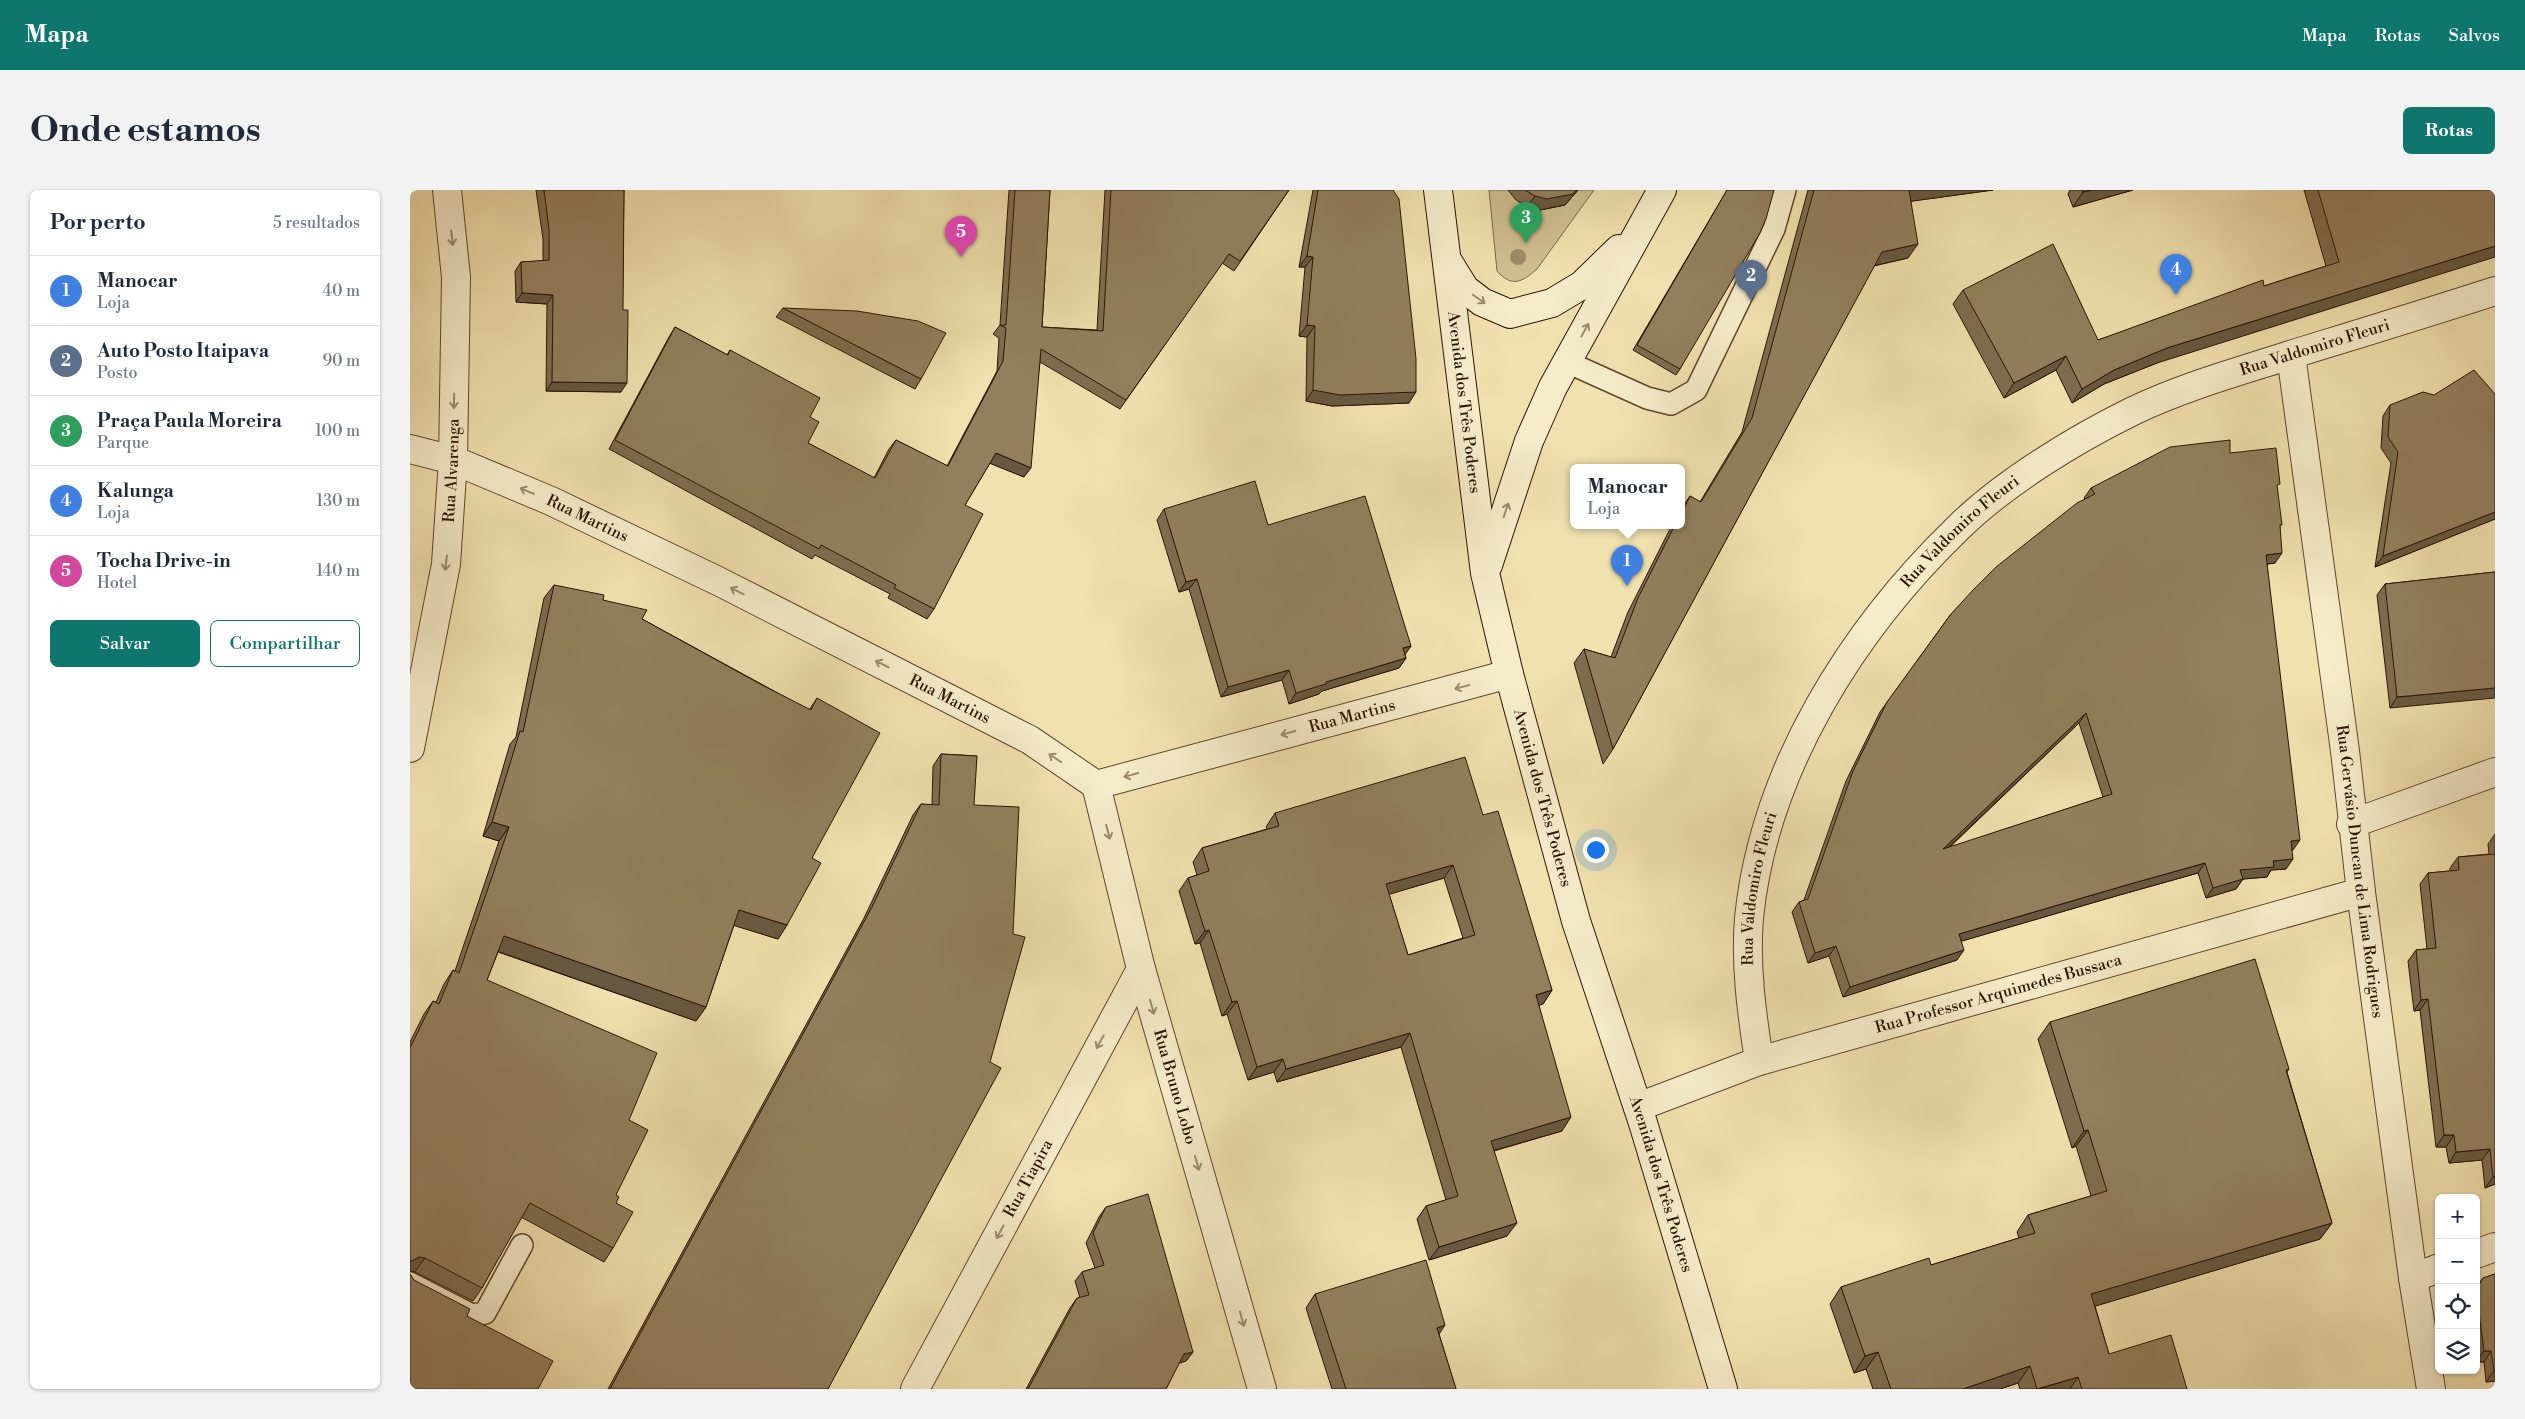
<!DOCTYPE html>
<html lang="pt">
<head>
<meta charset="utf-8">
<style>
	:root { --surface:#fff; --page:#f2f2f3; --text:#1f2937; --muted:#747a83; --line:#e0e1e3; --accent:#0f766e }
	body { margin:0; font-family:"Libre Bodoni",serif; background:var(--page); color:var(--text) }
	.controls { position:absolute; right:15px; bottom:15px; display:grid; overflow:hidden; border-radius:8px; box-shadow:0 1px 4px #0004 }
	.controls button { width:45px; height:45px; display:grid; place-items:center; padding:0; border:0; border-bottom:1px solid var(--line); background:var(--surface); color:var(--text); font:25px sans-serif }
	.you { position:absolute; left:1185px; top:659px; width:18px; height:18px; margin:-12px; border:4px solid #fff; border-radius:50%; background:#1a73e8; box-shadow:0 0 0 8px #1a73e833 }
	.badge { display:grid; place-items:center; width:32px; height:32px; border-radius:50%; background:var(--accent); color:#fff; font-size:16px; font-weight:700 }
	.pin { position:absolute; translate:-50% -41px; filter:drop-shadow(0 1px 2px #0008) }
	.pin::after { content:''; position:absolute; top:26px; width:18px; height:15px; background:inherit; clip-path:polygon(0 0,100% 0,50% 100%) }
	.popup { position:absolute; left:1160px; top:274px; width:115px; height:65px; box-sizing:border-box; display:grid; place-content:center; border-radius:8px; background:var(--surface); filter:drop-shadow(0 1px 4px #0005); font-size:16px; white-space:nowrap; color:var(--muted) }
	.popup b { font-size:19px; color:var(--text) }
	.popup::after { content:''; position:absolute; left:50%; top:100%; margin-left:-10px; border:10px solid transparent; border-top-color:var(--surface) }
	.list { margin:0; padding:0; list-style:none }
	h2 { display:flex; justify-content:space-between; align-items:center; height:65px; margin:0; padding:0 20px; font-size:21px }
	h2 small { font-size:16px; font-weight:400; color:var(--muted) }
	.list li { display:grid; grid-template-columns:32px 1fr auto; gap:15px; align-items:center; box-sizing:border-box; height:70px; padding:0 20px; border-top:1px solid var(--line) }
	.list b { display:block; font-size:19px; white-space:nowrap }
	.list p { margin:0; font-size:16px; white-space:nowrap; color:var(--muted) }
	.list em { font-size:16px; font-style:normal; color:var(--muted) }
	.actions { display:flex; gap:10px; padding:15px 20px }
	.actions a { flex:1; padding:11px 0; border:1px solid var(--accent); border-radius:8px; text-align:center; font-size:18px; color:var(--accent) }
	.actions .main { background:var(--accent); color:#fff }
	.icon { flex:none; width:28px; height:28px; fill:none; stroke:currentColor; stroke-width:2; stroke-linecap:round; stroke-linejoin:round }
	.map { position:relative; flex:none; width:2085px; height:1199px; overflow:hidden; border-radius:8px }
	header { display:flex; align-items:center; gap:30px; box-sizing:border-box; height:70px; padding:0 25px; background:var(--accent); color:#fff }
	header strong { font-size:24px }
	nav { display:flex; gap:28px; margin-inline-start:auto; font-size:18px }
	.intro { display:flex; align-items:center; justify-content:space-between; box-sizing:border-box; height:120px; padding:0 30px }
	h1 { margin:0; font-size:35px }
	.button { padding:12px 22px; border-radius:8px; background:var(--accent); color:#fff; font-size:18px; font-weight:700 }
	main { display:flex; gap:30px; padding:0 30px }
	aside { flex:1; background:var(--surface); border-radius:8px; box-shadow:0 1px 4px #0004 }
	.map>svg:first-child { display:block }
	.green { fill:#d0be91; stroke:#7e694b }
	.lines { fill:none; stroke-linecap:round; stroke-linejoin:round }
	.service-casing { stroke:#5e472f; stroke-width:24 }
	.minor-casing { stroke:#5e472f; stroke-width:30 }
	.tertiary-casing { stroke:#5e472f; stroke-width:30 }
	.secondary-casing { stroke:#2d1405; stroke-width:30 }
	.service { stroke:#f6ecca; stroke-width:21 }
	.minor { stroke:#f6ecca; stroke-width:28 }
	.tertiary { stroke:#f6ecca; stroke-width:28 }
	.secondary { stroke:#f6ecca; stroke-width:28 }
	.tree { fill:#a08c68 }
	.wall { fill:#7e6d50; stroke:#2d1405; fill-rule:evenodd }
	.shaded-wall { fill:#675941; stroke:#2d1405 }
	.building { fill:#937f5d; stroke:#2d1405; fill-rule:evenodd }
	.oneway { stroke:#9c8b71 }
	.labels { text-anchor:middle; dominant-baseline:central; stroke-width:4.5; stroke-linejoin:round; paint-order:stroke }
	.street-label { font-size:16px; fill:#2d1405; stroke:#f6ecca }
</style>
</head>
<body>
<header>
<strong>Mapa</strong>
<nav><a>Mapa</a><a>Rotas</a><a>Salvos</a></nav>
</header>
<div class="intro"><h1>Onde estamos</h1><a class="button">Rotas</a></div>
<main>
<aside>
<h2>Por perto<small>5 resultados</small></h2>
<ul class="list">
<li><span class="badge" style="background:#3f7fe0">1</span><div><b>Manocar</b><p>Loja</p></div><em>40 m</em></li>
<li><span class="badge" style="background:#5c6f8a">2</span><div><b>Auto Posto Itaipava</b><p>Posto</p></div><em>90 m</em></li>
<li><span class="badge" style="background:#2e9e5b">3</span><div><b>Praça Paula Moreira</b><p>Parque</p></div><em>100 m</em></li>
<li><span class="badge" style="background:#3f7fe0">4</span><div><b>Kalunga</b><p>Loja</p></div><em>130 m</em></li>
<li><span class="badge" style="background:#d1479c">5</span><div><b>Tocha Drive-in</b><p>Hotel</p></div><em>140 m</em></li>
</ul>
<div class="actions"><a class="main">Salvar</a><a>Compartilhar</a></div>
</aside>
<div class="map">
<svg width="2085" height="1199" viewBox="0 0 2085 1199">
	<rect width="100%" height="100%" fill="#f1e1ae"/>
	<filter id="stains"><feTurbulence type="fractalNoise" baseFrequency=".004" numOctaves="4"/><feColorMatrix values="0 0 0 0 .2 0 0 0 0 .09 0 0 0 0 .02 0 0 0 .5 -.17"/></filter>
	<radialGradient id="worn" r=".72"><stop offset=".6" stop-color="#630" stop-opacity="0"/><stop offset="1" stop-color="#630" stop-opacity=".3"/></radialGradient>
	<path class="green" d="M1079,0h105l-57,79c-15,13 -25,19 -40,2z"/>
	<g class="lines">
		<defs>
			<g id="service">
				<path d="M1157,172l80,36 24,6 25,-14 78,-161 11,-39"/>
				<path d="M0,1093l62,32 13,-2 37,-68"/>
			</g>
			<g id="minor">
				<path id="s1" d="M1881,165l54,396 16,141 52,386 18,111"/>
				<path id="s2" d="M0,259l43,11 98,41 167,80 312,159 66,45 413,-111"/>
				<path id="s3" d="M686,595l45,184 121,420"/>
				<path d="M1941,634l144,-52"/>
				<path id="s4" d="M1349,871c-7,-47 -14,-95 -10,-143 15,-149 104,-289 210,-391 46,-45 117,-88 174,-116 50,-24 104,-39 157,-56 68,-21 137,-42 205,-64"/>
				<path id="s5" d="M1228,917l121,-46 602,-169"/>
				<path d="M2066,1064l19,-7"/>
				<path d="M2003,1088l26,-10"/>
				<path id="s6" d="M505,1199l226,-420"/>
			</g>
			<g id="tertiary">
				<path id="s7" d="M0,558l36,-184 7,-104 3,-183 -9,-87"/>
			</g>
			<g id="secondary">
				<path id="s8" d="M1028,0l47,383 24,101 67,247 67,202 80,266"/>
				<path d="M1039,73l16,26 17,13 28,12 42,-11 30,-18 37,-36"/>
				<path d="M1078,375l41,-124 24,-54 109,-197"/>
			</g>
		</defs>
		<use href="#service" class="service-casing"/>
		<use href="#minor" class="minor-casing"/>
		<use href="#tertiary" class="tertiary-casing"/>
		<use href="#secondary" class="secondary-casing"/>
		<use href="#service" class="service"/>
		<use href="#minor" class="minor"/>
		<use href="#tertiary" class="tertiary"/>
		<use href="#secondary" class="secondary"/>
	</g>
	<circle class="tree" cx="1108" cy="67" r="8"/>
	<g class="wall">
		<path d="M126,0h88l-3,202 -75,-1 1,-87 -31,-2 -1,-31 6,-9 22,-1v-22z"/>
		<path d="M599,0h41l-8,137 55,3 8,-140h184l-55,81 -12,-8 -102,146 -80,-47 -16,115 -34,-14 -25,42 -31,104 -7,10 -39,-21 2,-4 -75,-39 -3,4 -203,-110 60,-112 6,-10 52,28 3,-5 80,67 -2,26 66,35 15,-29 7,-9 51,26 50,-95 2,-33 -6,-4 7,-9z"/>
		<path d="M903,0h80l16,213 -77,3 -26,-5 1,-64 -8,-1 6,-69h-6z"/>
		<path d="M1098,0h70l-13,15 -25,5 -13,-3 -11,-7z"/>
		<path d="M1317,0h47l-94,179 -4,6 -43,-25z"/>
		<path d="M1398,0h185l-82,11 -3,57 -34,8 -261,483 -10,15 -29,-101 10,-14 27,8 17,-45 44,-87h9v-16l9,-13 10,6 42,-70z"/>
		<path d="M1660,0h63l-60,17 -5,-13z"/>
		<path d="M1894,0h191l-338,173 -53,21 -32,19 -16,-33 -52,28 -51,-94 10,-14 135,50 166,-54 62,-20z"/>
		<path d="M373,118l138,71 -6,10 -139,-72z"/>
		<path d="M1980,215l105,114 -120,48 16,-104 -10,-15 2,-32z"/>
		<path d="M1820,263l47,36 3,39 -5,35 -8,1 26,286h-1l-6,19 -15,1 -4,7 -24,2 -7,10 -30,9 -8,-25 -82,23 -155,45 -4,19 -114,37 -14,-41 -21,7 -16,-51 7,-10 5,-2 42,-119 34,-69 71,-98 134,-115 -1,-1 7,-10zM1669,533l24,74 -154,51z"/>
		<path d="M754,319l104,16 143,121 -6,8 1,4 -7,10 -77,23 -3,3 -30,10 -7,-24 -61,17 -32,-108 -10,3 -22,-72z"/>
		<path d="M2085,382l-105,136 -13,-113 8,-11z"/>
		<path d="M144,395l49,15 39,19 167,91 8,-12 -5,160 -25,67 -9,14 -44,-14 -28,82 -10,14 -198,-69 -11,28 142,140 -13,75 -3,53 -9,14 -83,-45 -39,71 -9,13 -58,-29 -5,-1v-229l14,-28 9,-13 3,1 8,-18 9,-14 2,1 44,-130 -16,-5 27,-92 6,-7 28,-139z"/>
		<path d="M531,564l36,2 -149,633h-220l256,-471 49,-103 8,-11 11,1 1,-39z"/>
		<path d="M865,623l208,2 69,175 -9,14 -4,1 23,126 -68,20 13,85 -78,24 -12,-41 9,-13 20,-6 -45,-153 -124,35 -3,-10 -26,8 -21,-66 -5,2 -22,-73 -5,1 -16,-53 9,-13 9,-3 -4,-13 9,-14 65,-19 -1,-2zM1034,688l19,60 -55,17 -19,-61z"/>
		<path d="M2085,644v350l-10,4 -3,-28 -33,3 -3,-16h-10l-16,-137 -6,1 -6,-50 8,-11 11,-1 -7,-65 8,-11 22,-2v-3l8,-11 31,-3 -1,-10z"/>
		<path d="M1640,832l239,47 -2,3 45,151 -12,16 -225,67 14,48 78,35h-167l-2,-6 -18,6h-127l-7,-20 -12,4 -24,-69 11,-17 90,-22 88,-27 -2,-6 11,-17 63,-19 -15,-50 -4,2 -34,-109z"/>
		<path d="M696,1017l87,145 -7,9 -7,2 -13,26h-140l44,-81 7,-10h3l-5,-17 7,-9 13,-4 -9,-25 13,-26z"/>
		<path d="M2085,1084v107l-9,1 -2,-20h-8v-75l7,-9z"/>
		<path d="M905,1104l124,40 17,55h-124l-26,-81z"/>
	</g>
	<g class="shaded-wall">
		<path d="M1168,0l-13,15 -25,5 -13,-3 8,-11z"/>
		<path d="M1497,0h86l-94,13z"/>
		<path d="M1681,0h42l-60,17 10,-15z"/>
		<path d="M1508,54l-10,14 -36,8 10,-14z"/>
		<path d="M2085,56v11l-338,106 -53,21 -32,19 10,-14 32,-19 53,-22z"/>
		<path d="M897,66l6,1 -8,10h-6z"/>
		<path d="M112,103l31,2 -6,9 -31,-2z"/>
		<path d="M897,135l8,1 -8,11 -8,-1z"/>
		<path d="M1656,166l-10,14 -52,28 10,-15z"/>
		<path d="M142,192l75,1 -6,9 -75,-1z"/>
		<path d="M903,200l103,2 -7,11 -77,3 -26,-5z"/>
		<path d="M586,263l35,15 -7,9 -35,-14z"/>
		<path d="M2085,322v7l-120,48 8,-11z"/>
		<path d="M1872,363l-7,10 -16,2 7,-10z"/>
		<path d="M787,389l-8,10 -10,3 7,-10z"/>
		<path d="M1001,456l-7,10 -1,-8z"/>
		<path d="M996,468l-7,10 -77,23 -3,3 -30,10 7,-11 30,-11z"/>
		<path d="M879,480l-7,10 -61,17 7,-10z"/>
		<path d="M2085,498v10l-105,10 7,-11z"/>
		<path d="M1676,523l-7,10 -143,136 7,-10z"/>
		<path d="M82,632l17,5 -10,14 -16,-5z"/>
		<path d="M1890,650l-7,10 -10,1 8,-10z"/>
		<path d="M1883,669l-7,10 -15,1 -4,7 -24,2 -7,10 -30,9 7,-10 27,-18 33,-9z"/>
		<path d="M1795,673l-7,10 -82,23 -164,48 7,-10 164,-48z"/>
		<path d="M1043,675l-9,13 -67,20 9,-14z"/>
		<path d="M329,720l48,15 -9,14 -49,-15z"/>
		<path d="M799,740l-9,13 -5,1 10,-13z"/>
		<path d="M94,746l202,71 -10,14 -202,-71z"/>
		<path d="M1426,756l-7,10 -21,7 7,-10z"/>
		<path d="M1554,760l-7,10 -114,37 7,-10z"/>
		<path d="M1142,800l-9,14 -16,5 9,-14z"/>
		<path d="M2018,809l-8,11 -6,1 7,-11z"/>
		<path d="M827,811l-10,13 -5,2 10,-14z"/>
		<path d="M1000,843l-9,14 -124,35 9,-13z"/>
		<path d="M873,869l-9,13 -26,8 9,-13z"/>
		<path d="M1161,927l-9,14 -81,23 10,-13z"/>
		<path d="M1678,940l-12,16 -4,2 12,-17z"/>
		<path d="M2034,945h10l-8,12h-10z"/>
		<path d="M2080,959l-8,11 -33,3 7,-11z"/>
		<path d="M2085,986v8l-10,4 8,-11z"/>
		<path d="M1107,1033l-10,13 -78,24 10,-13z"/>
		<path d="M1922,1033l-12,16 -241,72 12,-17z"/>
		<path d="M9,1067l6,1 -10,14 -5,-1v-9z"/>
		<path d="M1035,1135l-9,14 1,-11z"/>
		<path d="M2074,1161h7l-7,11h-8z"/>
		<path d="M783,1162l-7,9 -9,3 7,-10z"/>
		<path d="M1468,1162l-12,17 -12,4 11,-17z"/>
		<path d="M1620,1176l-12,17 -18,6h-37z"/>
		<path d="M2084,1181h1v10l-9,1z"/>
		<path d="M1668,1187l-8,12h-31z"/>
	</g>
	<g class="building">
		<path d="M134,0h80l-1,120h5l-1,73 -75,-1 1,-87 -31,-2 -1,-31 28,-2v-30z"/>
		<path d="M605,0h35l-8,137 61,4 8,-141h178l-49,71 -11,-7 -103,146 -85,-51 -10,119 -35,-15 -31,52 18,9 -49,95 -40,-21 2,-3 -75,-40 -2,4 -204,-109 60,-113 53,28 2,-5 90,48 -10,19 9,5 -11,21 67,35 21,-38 52,26 55,-105 3,-33 -6,-3h6z"/>
		<path d="M908,0h75l6,9 17,160v33l-76,3 -27,-5 2,-64 -8,-1 6,-68 -6,-1z"/>
		<path d="M1115,0h51l-3,4 -26,5 -12,-3z"/>
		<path d="M1317,0h47l-8,29 -6,14 -80,136 -43,-24z"/>
		<path d="M1404,0h95l9,54 -36,8 -269,497 -29,-100 31,9 23,-60 37,-73h6v-11l9,-18 11,6 51,-84z"/>
		<path d="M1672,0h9l-8,2z"/>
		<path d="M1908,0h177v56l-328,102 -53,22 -32,19 -16,-33 -52,27 -51,-93 90,-46 45,96 165,-60 1,6 75,-24z"/>
		<path d="M373,118l74,3 61,10 28,12 -25,46z"/>
		<path d="M2064,180l21,24v118l-112,44 15,-104 -10,-15 2,-32 33,-13 11,3z"/>
		<path d="M1820,250v13l46,-5 4,36 -3,1 5,40h-2l2,28 -16,2 34,285 -9,1 2,18 -20,2 1,6 -34,3 3,9 -30,9 -8,-25 -82,23 -164,48 5,16 -114,37 -14,-41 -21,7 -16,-51 9,-3 45,-128 34,-69 64,-88 23,-25 22,-22 81,-64 18,-9 -4,-6 79,-41zM1676,523l26,81 -169,55z"/>
		<path d="M845,291l13,44 97,-29 46,150 -8,2 3,10 -80,24v2l-30,9 -7,-23 -61,17 -31,-108 -11,3 -22,-73z"/>
		<path d="M2085,382v116l-98,9 -12,-113z"/>
		<path d="M144,395l50,10 -1,5 44,10 -5,9 120,66 49,25 6,-12 63,35 -68,125 9,5 -34,62 -48,-15 -33,97 -202,-71 -17,44 170,73 -28,67 19,10 -32,65 3,2 -3,6 17,9 -20,36 -83,-45 -48,85 -57,-30 -6,-1 -9,5v-214l23,-47 6,3 14,-34 6,3 50,-146 -17,-5 28,-91 3,1z"/>
		<path d="M531,564l36,2 -3,49 45,2 -6,127 12,3 -35,125 11,6 -173,321h-218l262,-482 49,-103 18,1z"/>
		<path d="M1055,567l18,58 15,-4 54,179 -16,5 35,122 -80,24 26,82 -78,24 -13,-41 32,-10 -48,-163 -124,36 -3,-10 -26,8 -20,-66 -5,1 -23,-72 -4,1 -17,-53 21,-7 -7,-23 77,-22 -4,-13zM1043,675l22,70 -67,20 -22,-71z"/>
		<path d="M2085,664v322l-2,1 -3,-28 -34,3 -2,-17h-10l-16,-136 -7,1 -5,-50 20,-2 -8,-75 31,-3 -1,-13z"/>
		<path d="M1845,769l34,110 -3,1 46,153 -241,71 18,60 62,-19 16,54h-105l-4,-12 -41,12 -7,-23 -67,23h-72l-13,-37 -13,4 -24,-69 88,-29 2,7 104,-32 -7,-18 79,-24 -19,-61 -4,1 -34,-109z"/>
		<path d="M738,1004l45,158 -9,2 -18,35h-138l49,-91 12,-3 -7,-23 22,-7 -11,-32 13,-26z"/>
		<path d="M1016,1070l19,65 -8,3 19,61h-110l-31,-95z"/>
		<path d="M0,1084l4,6 56,29 -3,7 86,45 -15,28h-128z"/>
		<path d="M2085,1084v97h-1l-3,-20h-7l-8,-61 7,-12z"/>
	</g>
	<defs><path id="oneway-shaft" d="M-6 0H5M1.5-3L5.5 0L1.5 3" fill="none" stroke-width="1.6" stroke-linecap="round" stroke-linejoin="round" transform="scale(1.25)"/></defs>
	<g class="oneway">
		<use href="#oneway-shaft" transform="translate(42 48) rotate(84)"/>
		<use href="#oneway-shaft" transform="translate(1069 109) rotate(35)"/>
		<use href="#oneway-shaft" transform="translate(1175 140) rotate(-61)"/>
		<use href="#oneway-shaft" transform="translate(44 211) rotate(91)"/>
		<use href="#oneway-shaft" transform="translate(117 301) rotate(-157)"/>
		<use href="#oneway-shaft" transform="translate(1096 320) rotate(-72)"/>
		<use href="#oneway-shaft" transform="translate(36 373) rotate(97)"/>
		<use href="#oneway-shaft" transform="translate(327 401) rotate(-153)"/>
		<use href="#oneway-shaft" transform="translate(472 474) rotate(-153)"/>
		<use href="#oneway-shaft" transform="translate(1052 497) rotate(165)"/>
		<use href="#oneway-shaft" transform="translate(878 543) rotate(165)"/>
		<use href="#oneway-shaft" transform="translate(645 568) rotate(-146)"/>
		<use href="#oneway-shaft" transform="translate(721 585) rotate(165)"/>
		<use href="#oneway-shaft" transform="translate(698 642) rotate(76)"/>
		<use href="#oneway-shaft" transform="translate(742 817) rotate(74)"/>
		<use href="#oneway-shaft" transform="translate(690 852) rotate(119)"/>
		<use href="#oneway-shaft" transform="translate(787 973) rotate(74)"/>
		<use href="#oneway-shaft" transform="translate(590 1042) rotate(118)"/>
		<use href="#oneway-shaft" transform="translate(832 1129) rotate(74)"/>
	</g>
	<g class="labels">
		<g class="street-label">
			<text stroke="none"><textPath href="#s4" startOffset="999">Rua Valdomiro Fleuri</textPath></text>
			<text stroke="none"><textPath href="#s8" startOffset="214">Avenida dos Três Poderes</textPath></text>
			<text stroke="none"><textPath href="#s7" startOffset="281">Rua Alvarenga</textPath></text>
			<text stroke="none"><textPath href="#s2" startOffset="191">Rua Martins</textPath></text>
			<text stroke="none"><textPath href="#s4" startOffset="594">Rua Valdomiro Fleuri</textPath></text>
			<text stroke="none"><textPath href="#s2" startOffset="596">Rua Martins</textPath></text>
			<text stroke="none"><textPath href="#s2" startOffset="1031">Rua Martins</textPath></text>
			<text stroke="none"><textPath href="#s8" startOffset="618">Avenida dos Três Poderes</textPath></text>
			<text stroke="none"><textPath href="#s1" startOffset="521">Rua Gervásio Duncan de Lima Rodrigues</textPath></text>
			<text stroke="none"><textPath href="#s4" startOffset="174">Rua Valdomiro Fleuri</textPath></text>
			<text stroke="none"><textPath href="#s5" startOffset="378">Rua Professor Arquimedes Bussaca</textPath></text>
			<text stroke="none"><textPath href="#s3" startOffset="312">Rua Bruno Lobo</textPath></text>
			<text stroke="none"><textPath href="#s6" startOffset="239">Rua Tiapira</textPath></text>
			<text stroke="none"><textPath href="#s8" startOffset="1022">Avenida dos Três Poderes</textPath></text>
		</g>
	</g>
	<rect width="100%" height="100%" filter="url(#stains)"/>
	<rect width="100%" height="100%" fill="url(#worn)"/>
</svg>
<div class="controls">
<button>+</button>
<button>−</button>
<button><svg class="icon" aria-label="locate" viewBox="0 0 24 24"><circle cx="12" cy="12" r="6"/><path d="M12 2v4M12 18v4M2 12h4M18 12h4"/></svg></button>
<button><svg class="icon" aria-label="layers" viewBox="0 0 24 24"><path d="M12 4l9 5-9 5-9-5zM3 14l9 5 9-5"/></svg></button>
</div>
<div class="you"></div>
<div class="pin badge" style="left:1217px;top:396px;background:#3f7fe0">1</div>
<div class="popup"><b>Manocar</b>Loja</div>
<div class="pin badge" style="left:1341px;top:111px;background:#5c6f8a">2</div>
<div class="pin badge" style="left:1116px;top:53px;background:#2e9e5b">3</div>
<div class="pin badge" style="left:1766px;top:105px;background:#3f7fe0">4</div>
<div class="pin badge" style="left:551px;top:67px;background:#d1479c">5</div>
</div>
</main>
</body>
</html>
